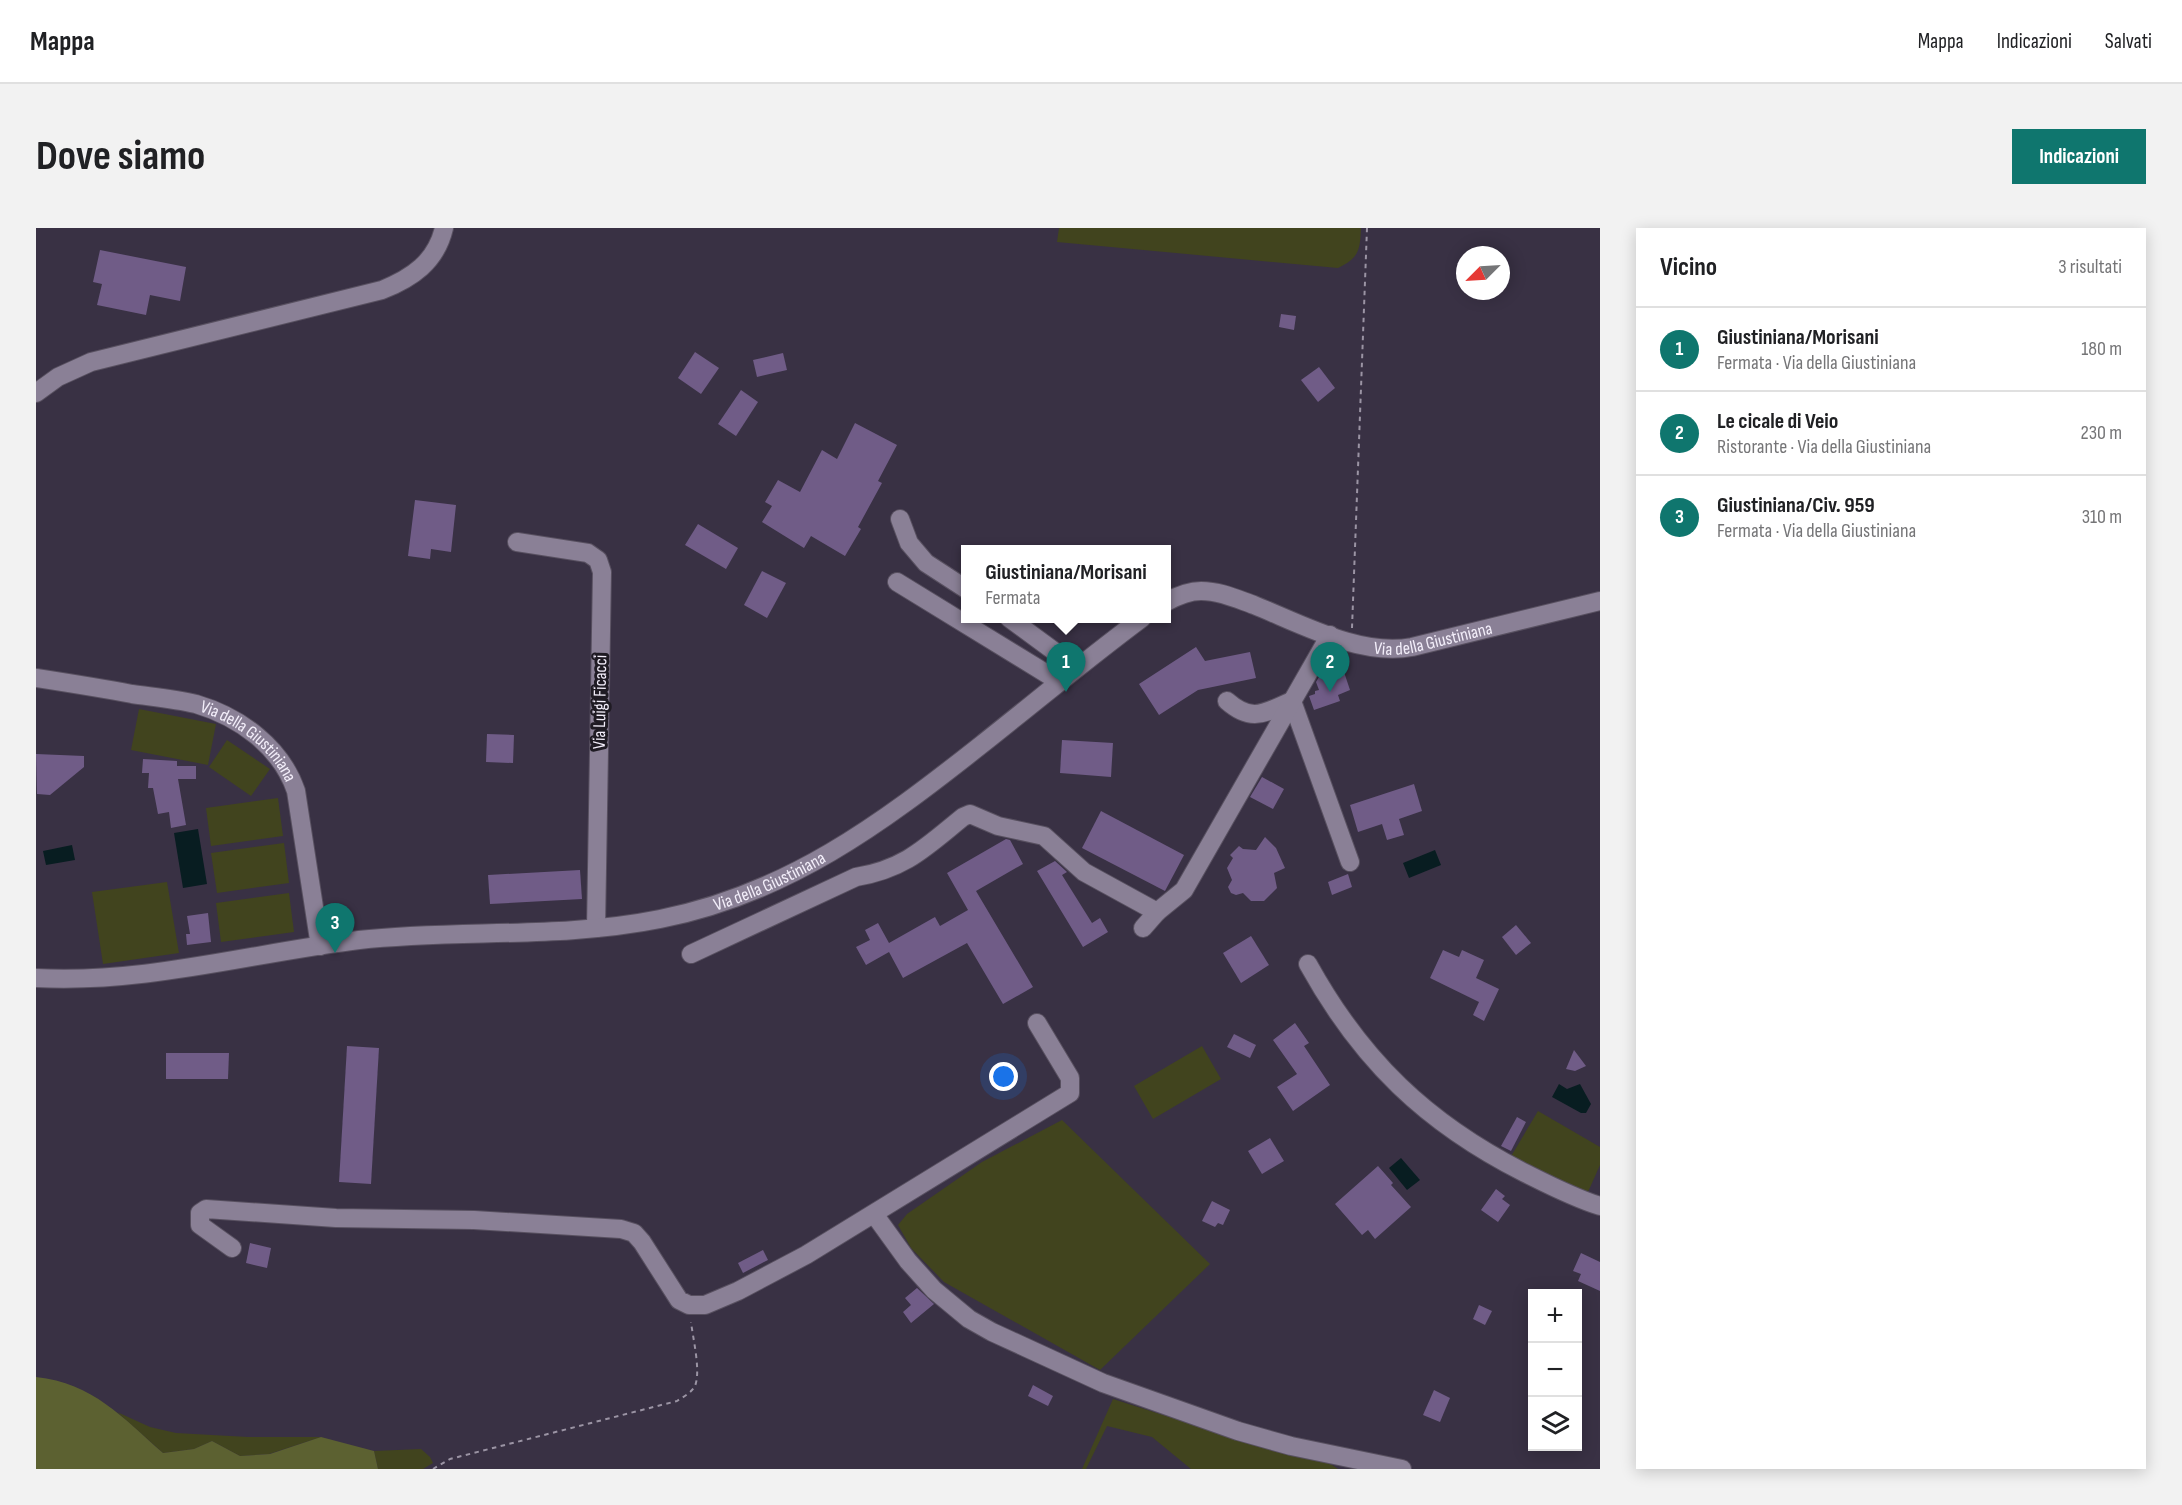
<!DOCTYPE html>
<html lang="it">
<head>
<meta charset="utf-8">
<style>
	:root { --surface:#fff; --page:#f2f2f2; --text:#202124; --muted:#757577; --line:#e0e0e0; --accent:#0f766e }
	body { margin:0; font-family:"Sofia Sans Condensed",sans-serif; background:var(--page); color:var(--text) }
	.controls { position:absolute; right:18px; bottom:18px; display:grid; overflow:hidden; border-radius:0px; box-shadow:0 3px 15px #0003 }
	.controls button { width:54px; height:54px; display:grid; place-items:center; padding:0; border:0; border-bottom:2px solid var(--line); background:var(--surface); color:var(--text); font:30px sans-serif }
	.compass { position:absolute; left:1420px; top:18px; width:54px; height:54px; border-radius:50%; background:var(--surface); box-shadow:0 3px 15px #0003; rotate:246deg }
	.you { position:absolute; left:968px; top:849px; width:21px; height:21px; margin:-15px; border:4px solid #fff; border-radius:50%; background:#1a73e8; box-shadow:0 0 0 9px #1a73e833 }
	.badge { display:grid; place-items:center; width:39px; height:39px; border-radius:50%; background:var(--accent); color:#fff; font-size:20px; font-weight:700 }
	.pin { position:absolute; translate:-50% -50px; filter:drop-shadow(0 2px 3px #0008) }
	.pin::after { content:''; position:absolute; top:32px; width:21px; height:18px; background:inherit; clip-path:polygon(0 0,100% 0,50% 100%) }
	.popup { position:absolute; left:925px; top:317px; width:210px; height:78px; box-sizing:border-box; display:grid; place-content:center; border-radius:0px; background:var(--surface); filter:drop-shadow(0 2px 4px #0005); font-size:20px; white-space:nowrap; color:var(--muted) }
	.popup b { font-size:22px; color:var(--text) }
	.popup::after { content:''; position:absolute; left:50%; top:100%; margin-left:-12px; border:12px solid transparent; border-top-color:var(--surface) }
	.list { margin:0; padding:0; list-style:none }
	h2 { display:flex; justify-content:space-between; align-items:center; height:78px; margin:0; padding:0 24px; font-size:26px }
	h2 small { font-size:20px; font-weight:400; color:var(--muted) }
	.list li { display:grid; grid-template-columns:39px 1fr auto; gap:18px; align-items:center; box-sizing:border-box; height:84px; padding:0 24px; border-top:2px solid var(--line) }
	.list b { display:block; font-size:22px; white-space:nowrap }
	.list p { margin:0; font-size:20px; white-space:nowrap; color:var(--muted) }
	.list em { font-size:20px; font-style:normal; color:var(--muted) }
	.icon { flex:none; width:33px; height:33px; fill:none; stroke:currentColor; stroke-width:2; stroke-linecap:round; stroke-linejoin:round }
	.map { position:relative; flex:none; width:1564px; height:1241px; overflow:hidden; border-radius:0px }
	header { display:flex; align-items:center; gap:36px; box-sizing:border-box; height:84px; padding:0 30px; background:var(--surface); border-bottom:2px solid var(--line) }
	header strong { font-size:28px }
	nav { display:flex; gap:33px; margin-inline-start:auto; font-size:21px }
	.intro { display:flex; align-items:center; justify-content:space-between; box-sizing:border-box; height:144px; padding:0 36px }
	h1 { margin:0; font-size:42px }
	.button { padding:15px 27px; border-radius:0px; background:var(--accent); color:#fff; font-size:21px; font-weight:700 }
	main { display:flex; gap:36px; padding:0 36px }
	aside { flex:1; background:var(--surface); border-radius:0px; box-shadow:0 3px 15px #0003 }
	.map>svg:first-child { display:block }
	.green { fill:#41441e }
	.forest { fill:#5c6131 }
	.water { fill:#081d21 }
	.building { fill:#705c87 }
	.lines { fill:none; stroke-linecap:round; stroke-linejoin:round }
	.minor-casing { stroke:#585060; stroke-width:20 }
	.path { stroke:#9b94a4; stroke-width:2; stroke-dasharray:4.5 4.5; stroke-linecap:butt }
	.minor { stroke:#8a8096; stroke-width:18 }
	.labels { text-anchor:middle; dominant-baseline:central; stroke-width:6; stroke-linejoin:round; paint-order:stroke }
	.street-label { font-size:18px; fill:#f3eefa; stroke:#1f1b23 }
</style>
</head>
<body>
<header>
<strong>Mappa</strong>
<nav><a>Mappa</a><a>Indicazioni</a><a>Salvati</a></nav>
</header>
<div class="intro"><h1>Dove siamo</h1><a class="button">Indicazioni</a></div>
<main>
<div class="map">
<svg width="1564" height="1241" viewBox="0 0 1564 1241">
	<rect width="100%" height="100%" fill="#393144"/>
	<g class="green">
		<path d="M1023,0h302c-1,22 -2,30 -23,40l-281,-26z"/>
		<path d="M103,481l77,15 -8,41 -77,-15z"/>
		<path d="M191,512l43,29 -19,27 -42,-29z"/>
		<path d="M242,570l5,38 -72,10 -5,-38z"/>
		<path d="M248,615l5,40 -72,10 -6,-40z"/>
		<path d="M131,654l12,71 -76,11 -11,-72z"/>
		<path d="M253,665l5,39 -73,10 -5,-39z"/>
		<path d="M1166,818l19,33 -68,40 -19,-33z"/>
		<path d="M1502,883l62,36v18l-12,27 -52,-20 -26,-14z"/>
		<path d="M1026,892l148,144 -110,106 -156,-88 -33,-34 -13,-23 9,-11 75,-52z"/>
		<path d="M1077,1171l179,57c16,1 33,3 46,13h-147l-39,-32 -45,-11 -21,43h-4z"/>
		<path d="M81,1184l33,15 26,6 72,4h73l-52,17 -29,2 -28,-15 -18,8 -31,4z"/>
		<path d="M385,1221l9,8 3,6 -10,6h-45l-4,-18z"/>
	</g>
	<path class="forest" d="M0,1149c57,6 87,41 127,76l31,-4 18,-8 28,15 30,-2 51,-17 53,14 4,18h-342z"/>
	<g class="water">
		<path d="M162,601l9,55 -24,4 -9,-55z"/>
		<path d="M36,617l3,15 -29,5 -3,-14z"/>
		<path d="M1399,622l6,15 -32,13 -6,-15z"/>
		<path d="M1523,856l8,5 13,-5 11,20 -5,9h-5l-29,-16z"/>
		<path d="M1365,930l19,22 -13,10 -18,-22z"/>
	</g>
	<g class="building">
		<path d="M64,22l86,17 -6,34 -30,-6 -4,20 -49,-10 5,-21 -9,-2z"/>
		<path d="M1245,86l15,2 -2,14 -15,-3z"/>
		<path d="M659,124l24,16 -18,26 -23,-16z"/>
		<path d="M747,125l4,17 -30,7 -4,-17z"/>
		<path d="M1283,139l16,21 -17,14 -17,-22z"/>
		<path d="M705,162l17,12 -22,34 -18,-12z"/>
		<path d="M819,195l42,22 -19,36 4,2 -24,44 3,2 -16,27 -34,-20 -7,12 -42,-26 10,-16 -7,-4 13,-22 22,12 22,-42 15,9z"/>
		<path d="M379,272l41,5 -5,47 -20,-3 -1,10 -22,-3z"/>
		<path d="M662,296l40,24 -12,21 -41,-24z"/>
		<path d="M726,343l24,12 -19,35 -23,-13z"/>
		<path d="M1160,419l9,14 45,-9 6,26 -58,12 -39,25 -20,-31z"/>
		<path d="M1308,444l6,18 -12,5 2,6 -26,9 -5,-14 6,-2v-3l4,-1 -3,-8 3,-5 9,-3 1,4z"/>
		<path d="M451,506l27,1 -1,28 -27,-1z"/>
		<path d="M1026,512l51,3 -2,34 -51,-4z"/>
		<path d="M0,526l48,2v11l-34,28 -13,-1z"/>
		<path d="M107,531l34,2v5h19v13h-18l8,46 -15,3 -2,-16 -11,2 -5,-26h-5l1,-15h-7z"/>
		<path d="M1226,549l22,12 -11,20 -23,-12z"/>
		<path d="M1378,556l8,27 -23,8 5,16 -17,5 -5,-16 -24,8 -8,-27z"/>
		<path d="M1065,583l83,44 -19,36 -83,-43z"/>
		<path d="M1229,609l11,11 9,20 -11,5 3,15 -13,13h-13l-8,-8 -7,2 -5,-2 -3,-6 4,-7 -5,-12 6,-10 -3,-3 9,-9 4,3 13,1z"/>
		<path d="M970,611l4,1 13,24 -47,27 57,96 -30,17 -36,-61 -64,35 -14,-26 -23,13 -10,-18 14,-7 -5,-10 13,-7 11,20 46,-26 5,9 28,-16 -21,-37z"/>
		<path d="M1019,633l12,11 -5,3 30,48 8,-5 8,14 -25,15 -46,-76z"/>
		<path d="M544,642l2,29 -92,5 -2,-29z"/>
		<path d="M1312,646l4,13 -20,8 -4,-13z"/>
		<path d="M172,685l3,29 -24,3 -1,-11h4l-3,-18z"/>
		<path d="M1480,697l15,18 -15,12 -14,-18z"/>
		<path d="M1215,708l18,29 -28,18 -18,-30z"/>
		<path d="M1407,722l16,7 3,-7 22,10 -8,18 23,11 -15,32 -11,-6 6,-13 -49,-24z"/>
		<path d="M1259,795l14,20 -5,3 26,39 -37,26 -16,-24 20,-13 -24,-34z"/>
		<path d="M1198,806l22,11 -6,13 -23,-11z"/>
		<path d="M311,818l32,2 -8,136 -32,-2z"/>
		<path d="M1538,822l12,16 -11,5 -9,-2z"/>
		<path d="M130,825h63l-1,26h-62z"/>
		<path d="M1481,889l9,5 -15,29 -10,-5z"/>
		<path d="M1234,910l14,23 -22,13 -14,-23z"/>
		<path d="M1342,938l15,17 -2,2 20,22 -36,32 -7,-9 -6,5 -27,-31z"/>
		<path d="M1460,961l9,7 -3,3 8,6 -12,17 -17,-12z"/>
		<path d="M1176,973l18,9 -7,15 -5,-2 -3,4 -13,-6z"/>
		<path d="M214,1015l21,5 -4,20 -21,-5z"/>
		<path d="M727,1022l5,10 -25,13 -5,-10z"/>
		<path d="M1545,1025l19,9v29l-22,-10 3,-7 -8,-3z"/>
		<path d="M881,1060l17,16 -23,19 -8,-11 8,-7 -6,-7z"/>
		<path d="M1443,1077l13,6 -7,14 -12,-6z"/>
		<path d="M997,1157l20,11 -5,10 -20,-10z"/>
		<path d="M1398,1162l16,8 -10,24 -17,-7z"/>
	</g>
	<g class="lines">
		<defs>
			<g id="minor">
				<path d="M0,165l22,-16 33,-15 291,-72c30,-12 54,-28 62,-62"/>
				<path d="M864,291l9,24 17,20 40,26"/>
				<path d="M481,314l71,11 10,7 4,12 -6,356"/>
				<path d="M861,354l163,100"/>
				<path id="s1" d="M1130,374c11,-6 23,-11 35,-11 19,0 36,8 53,14 47,19 107,52 158,42l188,-46"/>
				<path d="M973,390l68,50"/>
				<path id="s2" d="M0,450c32,5 64,10 96,16 21,3 43,5 64,10 44,13 85,43 100,87l24,155"/>
				<path d="M1191,473c25,22 37,12 65,0l58,161"/>
				<path d="M1107,700l14,-16"/>
				<path d="M655,726l165,-77c49,-8 70,-30 107,-60l7,-3 28,12 46,10 40,36 73,40 27,-22 146,-255"/>
				<path d="M1272,736c53,96 118,159 217,209 24,12 49,25 75,33"/>
				<path id="s3" d="M0,750c110,6 215,-25 323,-38 100,-11 202,-1 301,-21 127,-25 221,-95 321,-174 53,-42 106,-86 161,-127"/>
				<path d="M838,986l34,47 26,29 35,29 23,13 111,51 135,48 53,15 111,23"/>
				<path d="M196,1020l-32,-23v-12l6,-4 130,9 138,2 147,9 13,4 8,9 37,58 10,5h16l33,-14 68,-36 264,-162v-15l-33,-55"/>
			</g>
		</defs>
		<use href="#minor" class="minor-casing"/>
		<g class="path">
			<path d="M1316,400l15,-400"/>
			<path d="M397,1241l17,-10 227,-58c6,-4 14,-8 18,-15 6,-15 -2,-47 -4,-64"/>
		</g>
		<use href="#minor" class="minor"/>
	</g>
	<g class="labels">
		<g class="street-label">
			<text stroke="none"><textPath href="#s1" startOffset="280">Via della Giustiniana</textPath></text>
			<text transform="translate(564 474) rotate(-89)">Via Luigi Ficacci</text>
			<text stroke="none"><textPath href="#s2" startOffset="228">Via della Giustiniana</textPath></text>
			<text stroke="none"><textPath href="#s3" startOffset="744">Via della Giustiniana</textPath></text>
		</g>
	</g>
</svg>
<div class="controls">
<button>+</button>
<button>−</button>
<button><svg class="icon" aria-label="layers" viewBox="0 0 24 24"><path d="M12 4l9 5-9 5-9-5zM3 14l9 5 9-5"/></svg></button>
</div>
<svg class="compass" viewBox="-18 -18 36 36"><path d="M0-13l5 13h-10z" fill="#e53935"/><path d="M0 13l5-13h-10z" fill="#757577"/></svg>
<div class="you"></div>
<div class="pin badge" style="left:1030px;top:464px">1</div>
<div class="popup"><b>Giustiniana/Morisani</b>Fermata</div>
<div class="pin badge" style="left:1294px;top:464px">2</div>
<div class="pin badge" style="left:299px;top:725px">3</div>
</div>
<aside>
<h2>Vicino<small>3 risultati</small></h2>
<ul class="list">
<li><span class="badge">1</span><div><b>Giustiniana/Morisani</b><p>Fermata · Via della Giustiniana</p></div><em>180 m</em></li>
<li><span class="badge">2</span><div><b>Le cicale di Veio</b><p>Ristorante · Via della Giustiniana</p></div><em>230 m</em></li>
<li><span class="badge">3</span><div><b>Giustiniana/Civ. 959</b><p>Fermata · Via della Giustiniana</p></div><em>310 m</em></li>
</ul>
</aside>
</main>
</body>
</html>
